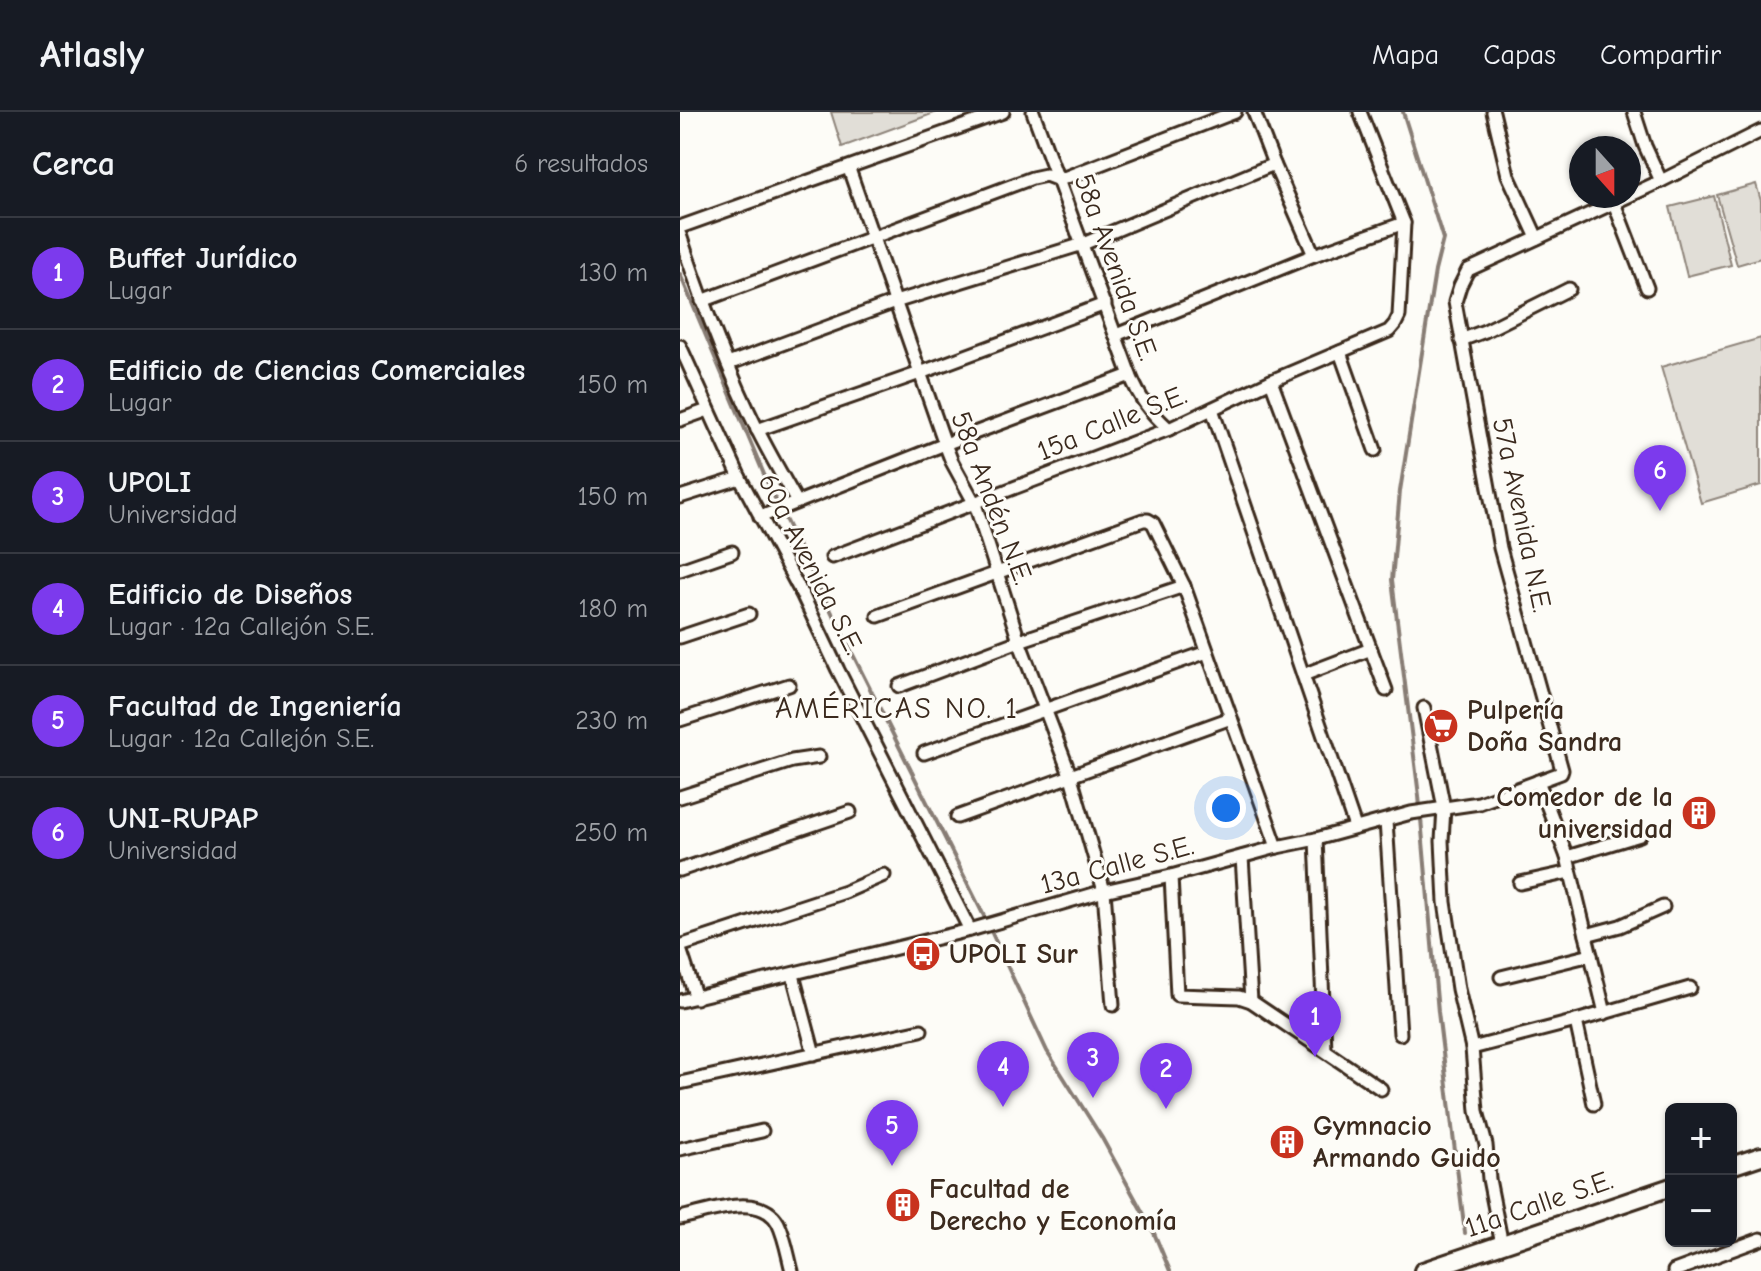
<!DOCTYPE html>
<html lang="es">
<head>
<meta charset="utf-8">
<style>
	:root { --surface:#171b24; --page:#242831; --text:#f1f3f6; --muted:#9ea1a6; --line:#363941; --accent:#7c3aed }
	body { margin:0; font-family:"Comic Neue",sans-serif; background:var(--page); color:var(--text) }
	.controls { position:absolute; right:24px; bottom:24px; display:grid; overflow:hidden; border-radius:12px; box-shadow:0 2px 6px #0004 }
	.controls button { width:72px; height:72px; display:grid; place-items:center; padding:0; border:0; border-bottom:2px solid var(--line); background:var(--surface); color:var(--text); font:40px sans-serif }
	.compass { position:absolute; left:889px; top:24px; width:72px; height:72px; border-radius:50%; background:var(--surface); box-shadow:0 2px 6px #0004; rotate:159deg }
	.you { position:absolute; left:546px; top:696px; width:28px; height:28px; margin:-20px; border:6px solid #fff; border-radius:50%; background:#1a73e8; box-shadow:0 0 0 12px #1a73e833 }
	.badge { display:grid; place-items:center; width:52px; height:52px; border-radius:50%; background:var(--accent); color:#fff; font-size:26px; font-weight:700 }
	.pin { position:absolute; translate:-50% -66px; filter:drop-shadow(0 2px 4px #0008) }
	.pin::after { content:''; position:absolute; top:42px; width:28px; height:24px; background:inherit; clip-path:polygon(0 0,100% 0,50% 100%) }
	.list { margin:0; padding:0; list-style:none }
	h2 { display:flex; justify-content:space-between; align-items:center; height:104px; margin:0; padding:0 32px; font-size:34px }
	h2 small { font-size:26px; font-weight:400; color:var(--muted) }
	.list li { display:grid; grid-template-columns:52px 1fr auto; gap:24px; align-items:center; box-sizing:border-box; height:112px; padding:0 32px; border-top:2px solid var(--line) }
	.list b { display:block; font-size:30px; white-space:nowrap }
	.list p { margin:0; font-size:26px; white-space:nowrap; color:var(--muted) }
	.list em { font-size:26px; font-style:normal; color:var(--muted) }
	.map { position:relative; flex:none; width:1081px; height:1159px; overflow:hidden }
	header { display:flex; align-items:center; gap:48px; box-sizing:border-box; height:112px; padding:0 40px; background:var(--surface); border-bottom:2px solid var(--line) }
	header strong { font-size:38px }
	nav { display:flex; gap:44px; margin-inline-start:auto; font-size:28px }
	main { display:flex }
	aside { flex:1; background:var(--surface) }
	.map>svg:first-child { display:block }
	.green { fill:#e1ded7; stroke:#8e847a; stroke-width:2 }
	.lines { fill:none; stroke-linecap:round; stroke-linejoin:round }
	.stream { stroke:#887d74; stroke-width:4 }
	.street-casing { stroke:#3b2a1e; stroke-width:17 }
	.secondary-casing { stroke:#3b2a1e; stroke-width:22 }
	.street { stroke:#fdfcf7; stroke-width:11 }
	.secondary { stroke:#fdfcf7; stroke-width:16 }
	.labels { text-anchor:middle; dominant-baseline:central; stroke-width:6; stroke-linejoin:round; paint-order:stroke }
	.street-label { font-size:28px; fill:#3b2a1e; stroke:#fdfcf7 }
	.poi-label { font-size:28px; font-weight:bold; fill:#3b2a1e; stroke:#fdfcf7; text-anchor:start }
	.neighbourhood-label { font-size:30px; letter-spacing:2px; fill:#3b2a1e; stroke:#fdfcf7 }
</style>
</head>
<body>
<header>
<strong>Atlasly</strong>
<nav><a>Mapa</a><a>Capas</a><a>Compartir</a></nav>
</header>
<main>
<aside>
<h2>Cerca<small>6 resultados</small></h2>
<ul class="list">
<li><span class="badge">1</span><div><b>Buffet Jurídico</b><p>Lugar</p></div><em>130 m</em></li>
<li><span class="badge">2</span><div><b>Edificio de Ciencias Comerciales</b><p>Lugar</p></div><em>150 m</em></li>
<li><span class="badge">3</span><div><b>UPOLI</b><p>Universidad</p></div><em>150 m</em></li>
<li><span class="badge">4</span><div><b>Edificio de Diseños</b><p>Lugar · 12a Callejón S.E.</p></div><em>180 m</em></li>
<li><span class="badge">5</span><div><b>Facultad de Ingeniería</b><p>Lugar · 12a Callejón S.E.</p></div><em>230 m</em></li>
<li><span class="badge">6</span><div><b>UNI-RUPAP</b><p>Universidad</p></div><em>250 m</em></li>
</ul>
</aside>
<div class="map">
<svg width="1081" height="1159" viewBox="0 0 1081 1159">
	<rect width="100%" height="100%" fill="#fdfcf7"/>
	<filter id="ink" filterUnits="userSpaceOnUse"><feTurbulence type="fractalNoise" baseFrequency=".0125" numOctaves="2"/><feDisplacementMap in="SourceGraphic" scale="16" xChannelSelector="R" yChannelSelector="G"/><feConvolveMatrix kernelMatrix="1 2 1 2 8 2 1 2 1" color-interpolation-filters="sRGB"/></filter>
	<g filter="url(#ink)">
		<g class="green">
			<path d="M151,0h106l-95,35z"/>
			<path d="M1076,72l5,17v57l-24,7 -20,-70z"/>
			<path d="M1034,84l17,69 -44,11 -17,-69z"/>
			<path d="M1081,226v147l-60,18 -40,-136z"/>
		</g>
		<g class="lines">
			<g class="stream">
				<path d="M723,0l40,127 -8,32 -35,220 -8,89 27,216 19,216 27,221"/>
				<path d="M0,162l88,210 17,35 198,395 64,137 55,87 52,95 16,38"/>
			</g>
			<defs>
				<g id="street">
					<path d="M353,0l97,263c10,24 19,36 39,54"/>
					<path d="M574,0l20,52 40,91"/>
					<path d="M813,0l15,63 29,63"/>
					<path d="M954,0l11,34 16,35"/>
					<path d="M169,57l96,275 7,18 23,42 44,137 52,136 33,114 9,114"/>
					<path d="M934,91l33,85"/>
					<path d="M0,115l323,-115"/>
					<path d="M0,123c22,67 47,133 78,196 12,24 26,48 39,71"/>
					<path d="M22,189l330,-123 14,-3 13,5 176,-68"/>
					<path d="M436,223l198,-80 90,-32"/>
					<path d="M781,228l24,-9 84,-42"/>
					<path d="M0,234l60,132 63,118 35,74 132,260"/>
					<path d="M660,240l35,98"/>
					<path d="M48,252l167,-62 188,-58 191,-80"/>
					<path d="M591,269l115,309"/>
					<path d="M532,297l143,418"/>
					<path d="M0,308l28,-10"/>
					<path d="M77,318l163,-57 185,-69"/>
					<path d="M0,385l60,-19"/>
					<path d="M80,405l185,-73 185,-69"/>
					<path d="M152,445l337,-128 102,-48 118,-50 6,-7 4,-8 5,-93 -44,-111"/>
					<path d="M0,458l52,-18"/>
					<path d="M198,504l265,-96h5l5,3 31,63 93,261"/>
					<path d="M0,525l69,-23"/>
					<path d="M623,563l68,-26"/>
					<path d="M219,574l120,-45 165,-55"/>
					<path d="M744,596l20,100 -2,33 3,61 13,87 14,59 5,63 9,34 3,34 13,66"/>
					<path d="M0,608l109,-35"/>
					<path d="M244,641l283,-101"/>
					<path d="M858,669l29,76 38,156"/>
					<path d="M0,685l112,-36 27,-4"/>
					<path d="M277,705l274,-99"/>
					<path d="M706,709l14,213"/>
					<path d="M636,727l9,211"/>
					<path d="M562,745l9,144"/>
					<path d="M887,745l73,-22"/>
					<path d="M0,758l170,-58"/>
					<path d="M491,764l6,119 62,2 12,4 130,88"/>
					<path d="M840,771l50,-11"/>
					<path d="M906,823l34,-9 43,-19"/>
					<path d="M0,834l165,-54 39,-17"/>
					<path d="M0,837l16,49"/>
					<path d="M113,863l21,79"/>
					<path d="M821,865l90,-22"/>
					<path d="M0,889l290,-71 134,-39 67,-15 106,-29 39,-8 95,-26 68,-10 82,-30 1,-3 -62,-222 -45,-246 5,-16 8,-16 193,-89 100,-50"/>
					<path d="M896,909l18,83"/>
					<path d="M792,936l104,-27 114,-33"/>
					<path d="M0,971l241,-53"/>
					<path d="M0,1037l82,-18"/>
					<path d="M0,1106c29,-6 80,-27 98,5 7,14 10,33 14,48"/>
					<path d="M994,1159l87,-32"/>
				</g>
				<g id="secondary">
					<path d="M1051,1054l30,-10"/>
					<path d="M743,1159l248,-84"/>
				</g>
			</defs>
			<use href="#street" class="street-casing"/>
			<use href="#secondary" class="secondary-casing"/>
			<use href="#street" class="street"/>
			<use href="#secondary" class="secondary"/>
		</g>
	</g>
	<defs>
		<symbol id="supermarket-disc" viewBox="-11 -11 22 22"><circle r="9.5" fill="#c8321e" stroke="#fdfcf7"/><path d="M-6-5.5h2.5l.6 2H6L4.5 2H-2.5L-4.4-4H-6ZM-1.5 3.2a1.3 1.3 0 1 0 .1 0ZM3 3.2a1.3 1.3 0 1 0 .1 0Z" fill="#fff"/></symbol>
		<symbol id="building-disc" viewBox="-11 -11 22 22"><circle r="9.5" fill="#c8321e" stroke="#fdfcf7"/><path d="M-4-6H4V6H1V3H-1V6H-4ZM-2.5-4.3h1.7v1.8h-1.7ZM.8-4.3h1.7v1.8H.8ZM-2.5-1h1.7V.8h-1.7ZM.8-1h1.7V.8H.8Z" fill="#fff"/></symbol>
		<symbol id="bus-disc" viewBox="-11 -11 22 22"><circle r="9.5" fill="#c8321e" stroke="#fdfcf7"/><path d="M-5-6H5V4H4V6H2V4H-2V6H-4V4H-5ZM-3.5-4V0h7V-4ZM-3.5 1.2v1.5H-2V1.2ZM2 1.2v1.5H3.5V1.2Z" fill="#fff"/></symbol>
	</defs>
	<g fill-rule="evenodd">
		<use href="#supermarket-disc" x="741" y="594" width="40" height="40"/>
		<use href="#building-disc" x="999" y="681" width="40" height="40"/>
		<use href="#bus-disc" x="223" y="822" width="40" height="40"/>
		<use href="#building-disc" x="587" y="1010" width="40" height="40"/>
		<use href="#building-disc" x="203" y="1073" width="40" height="40"/>
	</g>
	<g class="labels">
		<g class="street-label">
			<text transform="translate(436 155) rotate(70)">58a Avenida S.E.</text>
			<text transform="translate(432 311) rotate(-22)">15a Calle S.E.</text>
			<text transform="translate(312 386) rotate(69)">58a Andén N.E.</text>
			<text transform="translate(842 403) rotate(78)">57a Avenida N.E.</text>
			<text transform="translate(131 452) rotate(63)">60a Avenida S.E.</text>
			<text transform="translate(437 753) rotate(-15)">13a Calle S.E.</text>
			<text transform="translate(859 1092) rotate(-19)">11a Calle S.E.</text>
		</g>
		<g class="poi-label">
			<text x="787" y="598">Pulpería<tspan x="787" dy="32">Doña Sandra</tspan></text>
			<text x="993" y="685" text-anchor="end">Comedor de la<tspan x="993" dy="32">universidad</tspan></text>
			<text x="269" y="842">UPOLI Sur</text>
			<text x="633" y="1014">Gymnacio<tspan x="633" dy="32">Armando Guido</tspan></text>
			<text x="249" y="1077">Facultad de<tspan x="249" dy="32">Derecho y Economía</tspan></text>
		</g>
		<g class="neighbourhood-label">
			<text x="217" y="596">AMÉRICAS NO. 1</text>
		</g>
	</g>
</svg>
<div class="controls">
<button>+</button>
<button>−</button>
</div>
<svg class="compass" viewBox="-18 -18 36 36"><path d="M0-13l5 13h-10z" fill="#e53935"/><path d="M0 13l5-13h-10z" fill="#9ea1a6"/></svg>
<div class="you"></div>
<div class="pin badge" style="left:635px;top:945px">1</div>
<div class="pin badge" style="left:486px;top:997px">2</div>
<div class="pin badge" style="left:413px;top:986px">3</div>
<div class="pin badge" style="left:323px;top:995px">4</div>
<div class="pin badge" style="left:212px;top:1054px">5</div>
<div class="pin badge" style="left:980px;top:399px">6</div>
</div>
</main>
</body>
</html>
